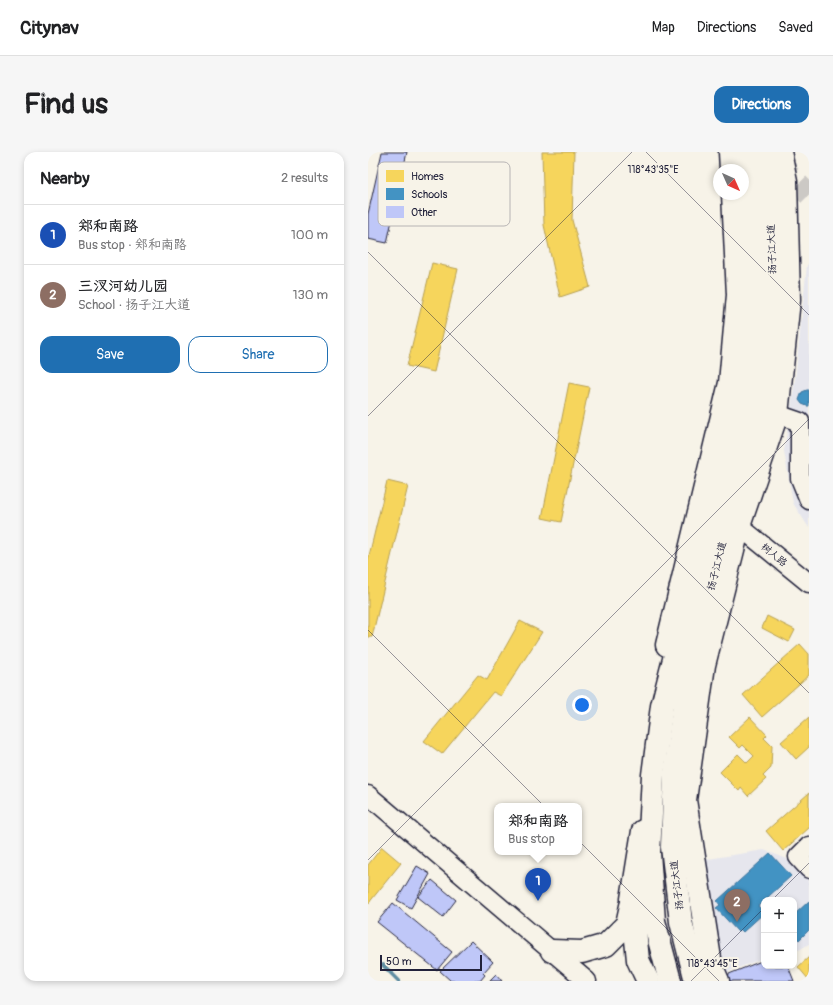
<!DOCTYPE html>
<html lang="en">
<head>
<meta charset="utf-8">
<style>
	:root { --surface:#fff; --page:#f6f6f6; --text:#202124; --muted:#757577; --line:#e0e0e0; --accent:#1f6fb2 }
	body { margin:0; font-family:Pangolin,"LXGW WenKai TC",sans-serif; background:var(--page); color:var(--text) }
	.controls { position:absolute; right:12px; bottom:12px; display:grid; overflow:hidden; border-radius:8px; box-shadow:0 2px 6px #0003 }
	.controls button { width:36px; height:36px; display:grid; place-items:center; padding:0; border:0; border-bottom:1px solid var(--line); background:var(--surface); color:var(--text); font:20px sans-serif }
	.compass { position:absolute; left:345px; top:12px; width:36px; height:36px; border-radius:50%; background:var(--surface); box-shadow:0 2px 6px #0003; rotate:135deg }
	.scale { position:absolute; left:12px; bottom:10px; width:102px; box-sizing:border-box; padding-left:4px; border:2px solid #22223b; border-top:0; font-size:11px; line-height:14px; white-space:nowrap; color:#22223b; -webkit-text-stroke:3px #f7f3e8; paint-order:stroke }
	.you { position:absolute; left:214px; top:553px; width:14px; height:14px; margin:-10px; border:3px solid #fff; border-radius:50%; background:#1a73e8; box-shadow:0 0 0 6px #1a73e833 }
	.badge { display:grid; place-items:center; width:26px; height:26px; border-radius:50%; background:var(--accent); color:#fff; font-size:13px; font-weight:700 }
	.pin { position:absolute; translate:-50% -33px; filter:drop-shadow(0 1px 2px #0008) }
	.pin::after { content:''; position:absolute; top:21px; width:14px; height:12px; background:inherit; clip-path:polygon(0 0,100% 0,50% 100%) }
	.popup { position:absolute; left:126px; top:651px; width:88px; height:52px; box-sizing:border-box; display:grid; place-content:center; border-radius:8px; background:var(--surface); filter:drop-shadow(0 1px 3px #0005); font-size:13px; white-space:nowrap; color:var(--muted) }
	.popup b { font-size:15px; color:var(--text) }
	.popup::after { content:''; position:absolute; left:50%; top:100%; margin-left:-8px; border:8px solid transparent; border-top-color:var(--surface) }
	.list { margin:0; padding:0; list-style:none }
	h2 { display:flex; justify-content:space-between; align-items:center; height:52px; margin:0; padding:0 16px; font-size:17px }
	h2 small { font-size:13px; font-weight:400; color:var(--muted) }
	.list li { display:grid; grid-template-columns:26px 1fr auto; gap:12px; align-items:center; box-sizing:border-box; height:60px; padding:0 16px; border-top:1px solid var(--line) }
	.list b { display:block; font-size:15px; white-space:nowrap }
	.list p { margin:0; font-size:13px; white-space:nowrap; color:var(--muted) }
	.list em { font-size:13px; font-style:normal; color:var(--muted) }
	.actions { display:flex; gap:8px; padding:12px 16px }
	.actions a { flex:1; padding:9px 0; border:1px solid var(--accent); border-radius:12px; text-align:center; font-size:14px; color:var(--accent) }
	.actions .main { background:var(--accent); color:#fff }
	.map { position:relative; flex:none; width:441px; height:829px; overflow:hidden; border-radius:12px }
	header { display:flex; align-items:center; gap:24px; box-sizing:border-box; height:56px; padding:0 20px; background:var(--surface); border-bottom:1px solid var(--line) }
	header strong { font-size:19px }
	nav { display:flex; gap:22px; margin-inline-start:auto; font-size:14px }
	.intro { display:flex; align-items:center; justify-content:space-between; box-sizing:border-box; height:96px; padding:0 24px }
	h1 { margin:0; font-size:28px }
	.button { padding:10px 18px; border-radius:12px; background:var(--accent); color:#fff; font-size:14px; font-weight:700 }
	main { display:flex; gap:24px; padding:0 24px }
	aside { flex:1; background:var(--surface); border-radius:12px; box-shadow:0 2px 6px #0003 }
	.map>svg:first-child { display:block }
	.built { fill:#e6e6ed }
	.homes { fill:#f6d55c; stroke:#b69f52 }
	.schools { fill:#4393c3; stroke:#39719a }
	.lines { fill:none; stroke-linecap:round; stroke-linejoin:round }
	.stream { stroke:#5f8da2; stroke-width:4 }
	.building { fill:#bfc7f8; stroke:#22223b }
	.highway-tunnel { stroke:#ccc9c5; stroke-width:22; stroke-dasharray:22 11; stroke-linecap:butt }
	.minor-casing { stroke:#22223b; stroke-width:21 }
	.major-casing { stroke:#22223b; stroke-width:25 }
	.highway-casing { stroke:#22223b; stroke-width:25 }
	.minor { stroke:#f7f3e8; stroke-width:18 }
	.major { stroke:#f7f3e8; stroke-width:22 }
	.highway { stroke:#f7f3e8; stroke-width:22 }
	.ticks { fill:none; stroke:#22223b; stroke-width:1; stroke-opacity:0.45 }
	.labels { text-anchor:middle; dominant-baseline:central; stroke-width:4; stroke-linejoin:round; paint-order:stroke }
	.street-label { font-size:10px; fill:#22223b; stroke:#f7f3e8 }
	.key { fill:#f7f3e8; stroke:#b7b4b4; stroke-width:1 }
	.key-label { font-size:11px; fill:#22223b }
	.ticks-label { font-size:10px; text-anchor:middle; fill:#22223b; stroke:#f7f3e8; stroke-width:4; stroke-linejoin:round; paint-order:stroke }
</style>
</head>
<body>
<header>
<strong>Citynav</strong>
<nav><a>Map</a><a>Directions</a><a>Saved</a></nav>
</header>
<div class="intro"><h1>Find us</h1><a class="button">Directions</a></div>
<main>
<aside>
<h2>Nearby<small>2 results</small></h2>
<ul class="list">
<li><span class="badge" style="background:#1a4fb4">1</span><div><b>郑和南路</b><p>Bus stop · 郑和南路</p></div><em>100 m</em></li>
<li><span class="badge" style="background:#8d6e63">2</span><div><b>三汊河幼儿园</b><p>School · 扬子江大道</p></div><em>130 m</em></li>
</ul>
<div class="actions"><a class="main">Save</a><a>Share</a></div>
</aside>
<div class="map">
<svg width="441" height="829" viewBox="0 0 441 829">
	<rect width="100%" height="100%" fill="#f7f3e8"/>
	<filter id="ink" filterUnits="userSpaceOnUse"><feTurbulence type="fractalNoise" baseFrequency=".025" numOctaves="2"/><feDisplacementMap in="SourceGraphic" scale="8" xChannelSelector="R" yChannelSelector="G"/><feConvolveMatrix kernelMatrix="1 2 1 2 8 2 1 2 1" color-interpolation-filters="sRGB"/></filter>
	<g filter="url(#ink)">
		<g class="built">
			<path d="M441,112v264l-16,-25 -9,-52 11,-71 12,-115z"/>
			<path d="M396,698l26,10 19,21v63l-10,6 -5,-1v-49h-30v58l-44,17 -18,-115z"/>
		</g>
		<g class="homes">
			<path d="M174,0h32l-2,68 18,67 -30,10 -16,-72z"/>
			<path d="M64,111l26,6 -24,103 -27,-6z"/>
			<path d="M201,231l20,4 -28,135 -19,-4z"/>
			<path d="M19,329l21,5 -36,151h-4v-77z"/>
			<path d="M399,464l28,14 -6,12 -27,-14z"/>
			<path d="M152,469l22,11 -41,64 -8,-4 -51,62 -18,-13 54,-66 9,5z"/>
			<path d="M432,492l9,10v21l-47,42 -19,-22z"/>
			<path d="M382,565l17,18 -3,3 8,8 -1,22 -8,8 3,3 -18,17 -7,-8 -2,3 -19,-19 18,-18 9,9 7,-7 -11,-11 -3,3 -11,-11z"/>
			<path d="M441,565v30l-13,12 -15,-17z"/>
			<path d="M441,641v35l-26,23 -17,-20z"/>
			<path d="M14,695l19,16 -33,41v-39z"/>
			<path d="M441,805v23l-11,-13z"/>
		</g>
		<g class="schools">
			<path d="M439,238h2v16h-2l-5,-2 -3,-4 3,-8z"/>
			<path d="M402,701l21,23 -33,30 6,7 -21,19 -2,-2 -3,2 -22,-24 4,-3 -3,-4z"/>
			<path d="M441,749v29l-10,10 -5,-5v-20z"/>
		</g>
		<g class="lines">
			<path class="stream" d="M15,813l16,16"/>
		</g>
		<g class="building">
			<path d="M14,0h25l-20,91 -19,-4v-25z"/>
			<path d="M49,714l13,8 -19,34 -14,-8z"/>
			<path d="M64,728l24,20 -13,17 -25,-20z"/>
			<path d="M25,751l59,49 -15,18 -60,-48z"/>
			<path d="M103,789l22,21 -10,11 2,2 -5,6h-29l-11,-10z"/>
			<path d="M396,808v6h24l6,15h-68l-2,-5z"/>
			<path d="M128,822l6,7h-13z"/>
		</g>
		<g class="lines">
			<path class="highway-tunnel" d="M407,9l34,34"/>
			<defs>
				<g id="minor">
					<path d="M409,262l23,8v56l9,22"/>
					<path d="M371,374l70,57"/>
					<path d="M0,643l219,186"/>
					<path d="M441,694l-11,11 11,12"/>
				</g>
				<g id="major">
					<path d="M362,0l1,18"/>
					<path d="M299,493l63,-262 8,-88 -5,-101"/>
					<path d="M275,679l-11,68 6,61 10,21"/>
					<path d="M184,799l30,1 24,-7 21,-21 4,-18"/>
					<path d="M350,829l-7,-16 -26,-165 19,-135 35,-139 38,-112 12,-114 -3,-119 -6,-29"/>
				</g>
				<g id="highway">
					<path d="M302,829l-16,-60 -5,-68 4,-78 9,-69 81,-316 10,-75v-74l-4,-47 -6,-42"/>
					<path d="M328,829l-15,-59 -9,-75 3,-75 9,-68 15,-66 36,-144 28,-100 10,-82 -1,-84 -12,-76"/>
				</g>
			</defs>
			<use href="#minor" class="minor-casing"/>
			<use href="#major" class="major-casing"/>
			<use href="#highway" class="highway-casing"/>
			<use href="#minor" class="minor"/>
			<use href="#major" class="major"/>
			<use href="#highway" class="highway"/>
		</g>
	</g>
	<path class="ticks" d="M278,0l163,163M0,100l441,441M0,264l264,-264M0,478l351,351M0,708l441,-441M404,748l37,-37M323,829l73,-73"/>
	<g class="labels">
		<g class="street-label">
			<text transform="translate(404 97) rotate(-92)">扬子江大道</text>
			<text transform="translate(406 403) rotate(40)">树人路</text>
			<text transform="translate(349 414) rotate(-76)">扬子江大道</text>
			<text transform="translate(309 733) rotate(-97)">扬子江大道</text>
		</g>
	</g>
	<rect x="10" y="10" width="132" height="64" rx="6" class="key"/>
	<rect x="18" y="18" width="18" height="12" fill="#f6d55c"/>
	<rect x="18" y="36" width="18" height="12" fill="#4393c3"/>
	<rect x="18" y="54" width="18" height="12" fill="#bfc7f8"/>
	<g class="key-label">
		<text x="43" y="28">Homes</text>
		<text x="43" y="46">Schools</text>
		<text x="43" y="64">Other</text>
	</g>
	<g class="ticks-label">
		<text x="285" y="21">118°43'35"E</text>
		<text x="344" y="815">118°43'45"E</text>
	</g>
</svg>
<div class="controls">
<button>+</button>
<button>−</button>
</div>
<svg class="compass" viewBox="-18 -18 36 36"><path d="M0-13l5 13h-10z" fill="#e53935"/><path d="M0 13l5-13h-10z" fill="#757577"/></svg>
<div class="scale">50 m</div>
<div class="you"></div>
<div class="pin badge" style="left:170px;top:749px;background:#1a4fb4">1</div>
<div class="popup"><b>郑和南路</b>Bus stop</div>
<div class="pin badge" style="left:369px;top:770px;background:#8d6e63">2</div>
</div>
</main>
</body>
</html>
